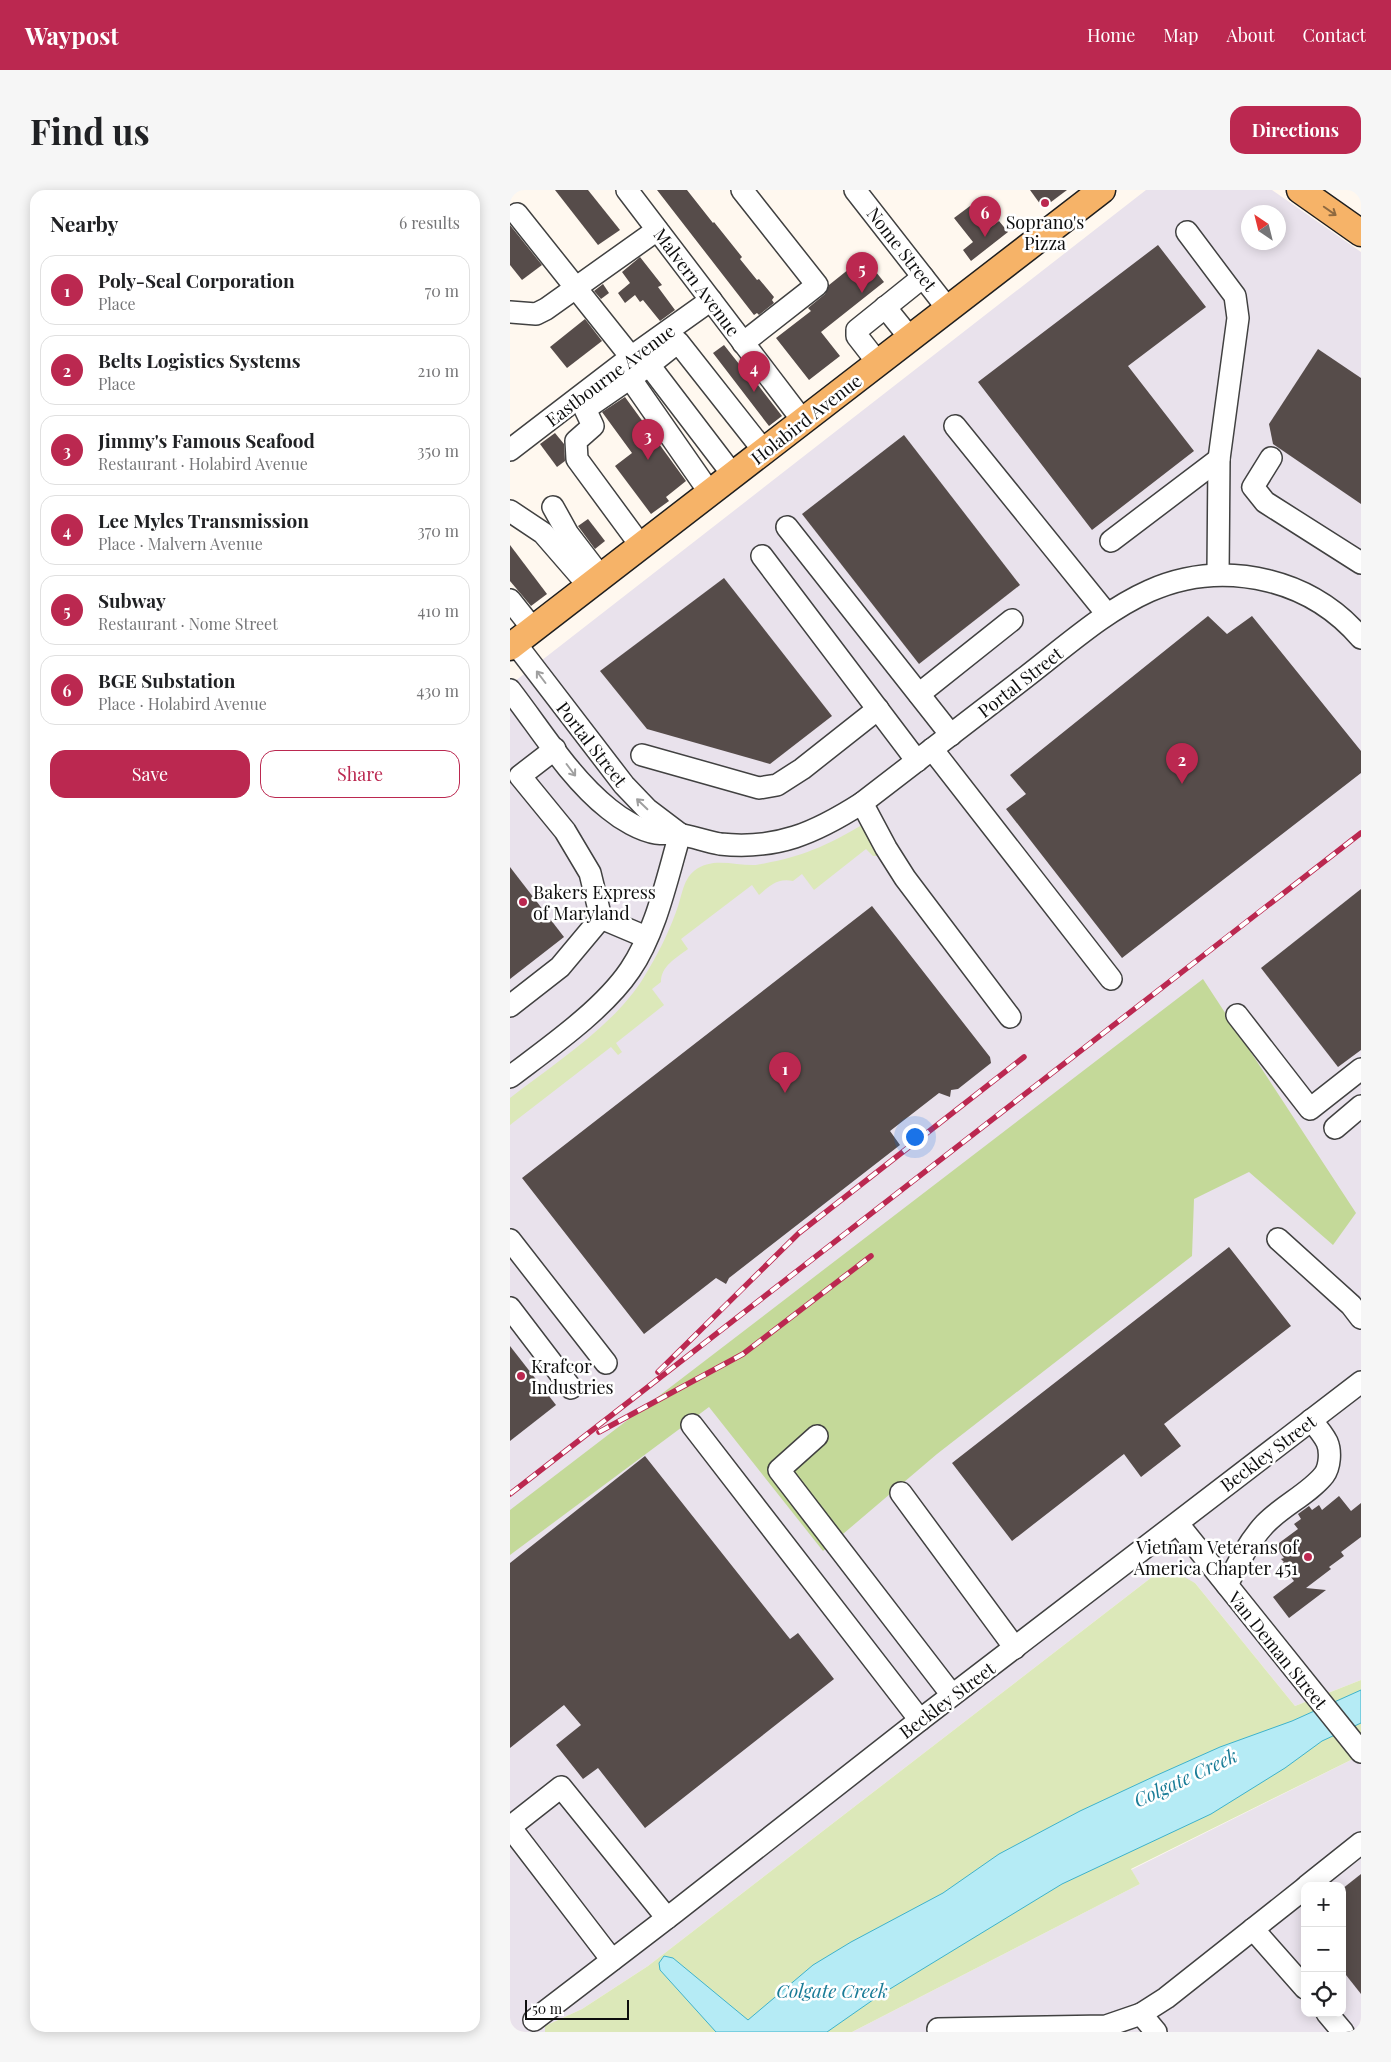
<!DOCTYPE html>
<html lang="en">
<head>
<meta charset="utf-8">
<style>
	:root { --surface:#fff; --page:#f6f6f6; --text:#202124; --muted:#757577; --line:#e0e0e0; --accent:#bb2850 }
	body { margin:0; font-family:"Playfair Display",serif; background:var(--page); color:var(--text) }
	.controls { position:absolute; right:15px; bottom:15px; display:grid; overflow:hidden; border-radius:10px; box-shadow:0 2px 12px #0003 }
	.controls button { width:45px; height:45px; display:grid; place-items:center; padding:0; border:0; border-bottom:1px solid var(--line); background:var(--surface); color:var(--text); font:25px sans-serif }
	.compass { position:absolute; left:731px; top:15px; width:45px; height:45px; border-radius:50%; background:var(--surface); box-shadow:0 2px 12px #0003; rotate:325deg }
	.scale { position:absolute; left:15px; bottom:12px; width:104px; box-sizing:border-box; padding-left:5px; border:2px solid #0e0e0e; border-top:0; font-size:14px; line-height:18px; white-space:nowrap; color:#0e0e0e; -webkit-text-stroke:4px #fff; paint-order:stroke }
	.you { position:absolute; left:404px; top:946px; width:18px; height:18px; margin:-12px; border:4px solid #fff; border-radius:50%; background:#1a73e8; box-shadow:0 0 0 8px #1a73e833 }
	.badge { display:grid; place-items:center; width:32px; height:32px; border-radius:50%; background:var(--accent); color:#fff; font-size:16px; font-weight:700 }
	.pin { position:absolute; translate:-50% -41px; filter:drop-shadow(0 1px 2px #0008) }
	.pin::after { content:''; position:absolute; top:26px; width:18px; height:15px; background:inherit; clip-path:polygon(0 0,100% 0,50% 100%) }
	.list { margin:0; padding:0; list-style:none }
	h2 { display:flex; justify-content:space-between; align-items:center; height:65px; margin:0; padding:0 20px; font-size:21px }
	h2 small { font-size:16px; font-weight:400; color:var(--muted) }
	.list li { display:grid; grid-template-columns:32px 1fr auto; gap:15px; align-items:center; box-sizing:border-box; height:70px; margin:0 10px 10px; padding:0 10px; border:1px solid var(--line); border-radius:15px }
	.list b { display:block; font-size:19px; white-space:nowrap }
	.list p { margin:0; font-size:16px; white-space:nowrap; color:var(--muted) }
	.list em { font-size:16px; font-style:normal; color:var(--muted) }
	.actions { display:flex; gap:10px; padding:15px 20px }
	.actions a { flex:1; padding:11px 0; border:1px solid var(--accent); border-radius:15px; text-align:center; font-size:18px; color:var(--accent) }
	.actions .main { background:var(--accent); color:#fff }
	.icon { flex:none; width:28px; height:28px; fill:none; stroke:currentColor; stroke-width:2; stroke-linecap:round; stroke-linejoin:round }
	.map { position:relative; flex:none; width:851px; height:1842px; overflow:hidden; border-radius:15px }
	header { display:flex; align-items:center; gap:30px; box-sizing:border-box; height:70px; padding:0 25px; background:var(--accent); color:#fff }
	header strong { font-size:24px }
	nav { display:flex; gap:28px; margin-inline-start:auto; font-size:18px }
	.intro { display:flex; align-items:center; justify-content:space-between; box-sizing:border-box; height:120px; padding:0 30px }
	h1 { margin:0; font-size:35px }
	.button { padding:12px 22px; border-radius:15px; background:var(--accent); color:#fff; font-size:18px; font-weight:700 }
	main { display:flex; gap:30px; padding:0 30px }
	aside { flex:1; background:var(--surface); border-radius:15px; box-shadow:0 2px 12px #0003 }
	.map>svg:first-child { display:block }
	.industrial { fill:#e9e2ec; fill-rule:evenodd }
	.green { fill:#dce8b9 }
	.forest { fill:#c4d999 }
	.water { fill:#b5ebf5; stroke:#3db2cb }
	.building { fill:#564c4a }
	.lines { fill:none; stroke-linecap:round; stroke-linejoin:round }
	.minor-casing { stroke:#414141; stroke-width:24 }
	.major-casing { stroke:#1f1f1f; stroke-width:29 }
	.minor { stroke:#fff; stroke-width:21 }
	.major { stroke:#f6b368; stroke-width:26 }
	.rail-casing { stroke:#bb2850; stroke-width:5.5 }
	.rail { stroke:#fff; stroke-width:4; stroke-dasharray:11; stroke-linecap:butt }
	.oneway { stroke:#8e6940 }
	.oneway2 { stroke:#9f9f9f }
	.poi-dot { fill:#bb2850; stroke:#fff; stroke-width:2 }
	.labels { text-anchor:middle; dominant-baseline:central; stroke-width:5; stroke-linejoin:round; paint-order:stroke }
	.poi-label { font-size:18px; fill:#0e0e0e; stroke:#fff; text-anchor:start }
	.street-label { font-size:18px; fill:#0e0e0e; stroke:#fff }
	.water-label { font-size:19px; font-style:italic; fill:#197c97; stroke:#fff }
</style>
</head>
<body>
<header>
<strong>Waypost</strong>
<nav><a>Home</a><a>Map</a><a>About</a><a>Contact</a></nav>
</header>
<div class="intro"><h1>Find us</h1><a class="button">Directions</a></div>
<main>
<aside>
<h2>Nearby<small>6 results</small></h2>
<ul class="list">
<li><span class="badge">1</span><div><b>Poly-Seal Corporation</b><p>Place</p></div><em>70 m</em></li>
<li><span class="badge">2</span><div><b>Belts Logistics Systems</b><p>Place</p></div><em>210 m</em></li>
<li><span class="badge">3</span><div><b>Jimmy's Famous Seafood</b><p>Restaurant · Holabird Avenue</p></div><em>350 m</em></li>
<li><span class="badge">4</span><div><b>Lee Myles Transmission</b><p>Place · Malvern Avenue</p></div><em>370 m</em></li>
<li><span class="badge">5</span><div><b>Subway</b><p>Restaurant · Nome Street</p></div><em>410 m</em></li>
<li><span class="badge">6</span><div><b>BGE Substation</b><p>Place · Holabird Avenue</p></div><em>430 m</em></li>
</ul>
<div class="actions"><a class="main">Save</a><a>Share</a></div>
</aside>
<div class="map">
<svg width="851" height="1842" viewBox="0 0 851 1842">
	<rect width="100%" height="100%" fill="#fff8ef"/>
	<g class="industrial">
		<path d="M636,0h126l89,62v1428l-66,26 -100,-123 -32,-11 -11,5 -504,389 -66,43 -37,17v6h-35v-1347zM738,22h30v30h-30z"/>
		<path d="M851,1565v277h-509l288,-148 -9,-14zM795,1696h37v127h-37z"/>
	</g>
	<g class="green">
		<path d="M352,635l6,4 10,27h-5l-7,-7 -52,41 -12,-16 -9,7c-16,-3 -22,4 -34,14l-7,-10 -71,54 7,10c-12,9 -27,17 -27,33l-9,7 12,16 -48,38 6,9 -4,3 -7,-8 -101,78v-27c45,-35 105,-73 134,-121 13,-21 24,-43 32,-65 6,-14 6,-31 18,-41 17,-14 39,-6 59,-6 6,0 12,-2 18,-3 36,-7 60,-19 91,-37z"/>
		<path d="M653,1382h12l20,11 100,123 66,-26v75l-230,114 9,15 -288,148h-307v-6l37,-17 66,-43 504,-389z"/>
	</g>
	<path class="forest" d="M693,789l153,234 -23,32 -84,-73 -55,27 -2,57 -255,198 -114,97 -114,-144 -199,148v-45z"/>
	<path class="water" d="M851,1500v33l-39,18 -37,27 -74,46 -149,70 -182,111 -53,37h-111l-56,-62 -1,-7 5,-7 9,2 75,62 65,-55 38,-23 92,-49 56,-39 81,-43 75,-35 65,-29 72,-26z"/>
	<g class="building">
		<path d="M45,0h33l32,40 -22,15z"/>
		<path d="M147,0h30l26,33 1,-1 28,35 -2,2 17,21 2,-1 15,18 -2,3 2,3 -15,12 -2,-2 -3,2z"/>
		<path d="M520,0h37l-24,18z"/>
		<path d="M460,16l18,23 11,-8 9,11 -37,29 -8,-11 10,-8 -19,-24z"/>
		<path d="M0,35l32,40 -20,15 -12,-15z"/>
		<path d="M648,55l48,62 -78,59 66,85 -102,79 -114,-148z"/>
		<path d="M130,67l22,28 -4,2 17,23 -15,11 -17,-21 -3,2 -5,-7 -10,8 -7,-10 12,-10 -8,-11z"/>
		<path d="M354,67l20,25 -63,50 19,24 -31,24 -33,-42 35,-27 -3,-3 17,-14 4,-9z"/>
		<path d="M93,94l6,9 -8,6 -7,-8z"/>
		<path d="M75,129l17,22 -35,27 -17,-21z"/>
		<path d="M214,155l19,24 1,-2 38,49 -13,10 -56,-73z"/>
		<path d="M808,159l43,29v126l-88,-60 -4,-20z"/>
		<path d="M115,207l61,84 -20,16 3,4 -18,13 -36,-48 17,-13 -30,-41z"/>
		<path d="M45,243l9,11 1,17 -8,6 -17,-23z"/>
		<path d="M394,245l116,150 -101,79 -117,-150z"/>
		<path d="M78,329l17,22 -10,8 -17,-23z"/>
		<path d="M0,355l37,49 -16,12 -21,-25z"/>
		<path d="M214,388l108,138 -62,48 -123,-35 -47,-58z"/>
		<path d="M698,426l19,18 25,-18 109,135v22l-239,185 -116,-149 20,-15 -16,-19z"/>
		<path d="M0,677l54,70 -54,42z"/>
		<path d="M851,699v161l-23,17 -77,-99z"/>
		<path d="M362,716l118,151 1,6 -33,26 -7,1 -1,7 -11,-4 -49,38 10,14 -171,133 -3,6 -10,-6 -72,56 -122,-156z"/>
		<path d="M719,1057l62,79 -127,98 17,22 -40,31 -17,-23 -112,87 -60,-78z"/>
		<path d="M0,1156l46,59 -46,36z"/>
		<path d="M135,1266l145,183 8,-6 36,46 -189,149 -47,-60 -15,11 -27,-34 25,-20 -17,-20 -54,43v-185z"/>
		<path d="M829,1306l12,15 10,-8v34l-20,15 3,4 -15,11 2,2 -25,19 20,2 -37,28 -16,-21 21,-16 -13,-17 3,-2 -3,-3 3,-1 -9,-12 23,-17 -4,-5 7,-5 -3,-5 11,-8 3,4 7,-5 3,5z"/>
		<path d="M851,1684v120l-19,-24v-81z"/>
	</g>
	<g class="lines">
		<defs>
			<g id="minor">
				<path d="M117,0l176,231"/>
				<path d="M232,0l75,95 -74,58"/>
				<path d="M345,0l93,119"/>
				<path d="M7,24l114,143"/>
				<path d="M677,42l48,64 3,22 -19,141 -1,115"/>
				<path d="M375,117l25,31"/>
				<path d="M0,122l26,2 10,-5 111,-79"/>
				<path d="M368,173l-21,-27v-6l66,-53"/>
				<path d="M131,181l-11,7 80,115"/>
				<path d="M120,188l-45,31 8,17 -17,15 1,18 64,87"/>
				<path d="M445,236l152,188"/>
				<path d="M0,260l121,-93 80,-57"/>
				<path d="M761,268l-18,29 12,15 96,61"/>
				<path d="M223,285l-84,-110 29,-23 86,109"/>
				<path d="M43,317l15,27 33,43"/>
				<path d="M0,321l33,22 46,53"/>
				<path d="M277,337l164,208"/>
				<path d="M601,351l108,-82"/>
				<path d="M252,366l155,205"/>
				<path d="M0,410l23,29"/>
				<path d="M5,453l109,142 23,24 33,25"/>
				<path d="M0,500c31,40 59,87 99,119 12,10 32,22 47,24 9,1 18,0 27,2 12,2 24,7 37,9 57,6 95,-11 142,-41 52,-40 104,-80 156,-120 79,-60 142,-129 251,-102 36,9 68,29 92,57"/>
				<path d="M409,504l93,-74"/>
				<path d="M45,559l-35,27 45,55 25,42 11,45 45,19"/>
				<path d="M422,559l179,230"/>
				<path d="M132,565l117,33 18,-3 25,-16 76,-60"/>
				<path d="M352,613l24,45 19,30 105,139"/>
				<path d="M0,816l50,-39 41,-49"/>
				<path d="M727,825l73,94 51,-40"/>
				<path d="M0,887c38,-29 93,-67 120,-107 26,-38 37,-92 50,-136"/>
				<path d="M825,938l26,-22"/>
				<path d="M768,1049l73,66 10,13"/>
				<path d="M0,1050l96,123"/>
				<path d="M0,1118l61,80"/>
				<path d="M182,1235l228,295"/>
				<path d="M307,1246l-38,34 173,225"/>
				<path d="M391,1303l114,155"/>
				<path d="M668,1334l183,228"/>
				<path d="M717,1395c10,-20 22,-44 38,-61 17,-18 45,-31 59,-49 6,-8 7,-24 3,-33 -4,-8 -10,-15 -16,-22"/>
				<path d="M0,1637l51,-40 106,131"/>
				<path d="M0,1637l102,133"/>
				<path d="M797,1696l54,-43"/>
				<path d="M743,1739l52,59"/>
				<path d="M817,1823l16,19"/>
				<path d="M631,1824l15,18"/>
				<path d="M24,1830l141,-108 245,-192 441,-338"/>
				<path d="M428,1839l168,-3 35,-12 25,-16 139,-110"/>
			</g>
			<g id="major">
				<path d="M790,0l61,43"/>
				<path d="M0,457l592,-457"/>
			</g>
		</defs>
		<use href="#minor" class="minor-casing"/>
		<use href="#major" class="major-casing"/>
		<use href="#minor" class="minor"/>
		<use href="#major" class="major"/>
		<defs>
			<g id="rail">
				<path d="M148,1182l141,-139 225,-176"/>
				<path d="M89,1242l144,-78 128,-98"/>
				<path d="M0,1304l851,-661"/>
			</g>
		</defs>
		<use href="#rail" class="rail-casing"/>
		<use href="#rail" class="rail"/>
	</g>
	<defs><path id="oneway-shaft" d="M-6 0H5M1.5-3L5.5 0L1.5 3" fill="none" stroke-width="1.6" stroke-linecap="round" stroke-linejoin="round" transform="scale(1.25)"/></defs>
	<use class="oneway" href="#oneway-shaft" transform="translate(820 21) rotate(35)"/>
	<g class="oneway2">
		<use href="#oneway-shaft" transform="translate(31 487) rotate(-127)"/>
		<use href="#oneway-shaft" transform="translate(61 580) rotate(53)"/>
		<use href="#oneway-shaft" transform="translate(132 614) rotate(-136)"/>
	</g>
	<g class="poi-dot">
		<circle cx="535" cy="13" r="5"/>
		<circle cx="13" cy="712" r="5"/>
		<circle cx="11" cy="1186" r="5"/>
		<circle cx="798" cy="1367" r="5"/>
	</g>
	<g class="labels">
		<g class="poi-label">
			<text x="535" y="32" text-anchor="middle">Soprano's<tspan x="535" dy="21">Pizza</tspan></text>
			<text x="23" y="702">Bakers Express<tspan x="23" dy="21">of Maryland</tspan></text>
			<text x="21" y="1176">Krafcor<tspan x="21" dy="21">Industries</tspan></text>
			<text x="788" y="1357" text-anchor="end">Vietnam Veterans of<tspan x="788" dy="21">America Chapter 451</tspan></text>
		</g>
		<g class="street-label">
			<text transform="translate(392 59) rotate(52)">Nome Street</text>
			<text transform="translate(187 92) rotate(53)">Malvern Avenue</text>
			<text transform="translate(100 185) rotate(-37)">Eastbourne Avenue</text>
			<text transform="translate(296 229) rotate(-38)">Holabird Avenue</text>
			<text transform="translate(510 492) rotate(-38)">Portal Street</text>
			<text transform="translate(82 554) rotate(52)">Portal Street</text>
			<text transform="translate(758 1263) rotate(-37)">Beckley Street</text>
			<text transform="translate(768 1460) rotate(51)">Van Deman Street</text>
			<text transform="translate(437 1510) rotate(-37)">Beckley Street</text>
		</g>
		<g class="water-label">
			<text transform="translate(675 1587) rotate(-25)">Colgate Creek</text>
			<text x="322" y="1800">Colgate Creek</text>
		</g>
	</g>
</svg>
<div class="controls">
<button>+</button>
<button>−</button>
<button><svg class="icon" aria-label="locate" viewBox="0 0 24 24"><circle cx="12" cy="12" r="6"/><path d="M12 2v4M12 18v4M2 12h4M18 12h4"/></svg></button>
</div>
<svg class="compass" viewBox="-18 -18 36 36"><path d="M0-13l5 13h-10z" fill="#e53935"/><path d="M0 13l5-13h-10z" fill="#757577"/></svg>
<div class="scale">50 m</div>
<div class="you"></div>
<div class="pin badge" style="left:275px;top:903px">1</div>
<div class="pin badge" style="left:672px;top:594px">2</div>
<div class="pin badge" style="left:138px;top:270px">3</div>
<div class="pin badge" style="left:244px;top:202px">4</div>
<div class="pin badge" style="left:352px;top:103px">5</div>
<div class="pin badge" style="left:475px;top:47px">6</div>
</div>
</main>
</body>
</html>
